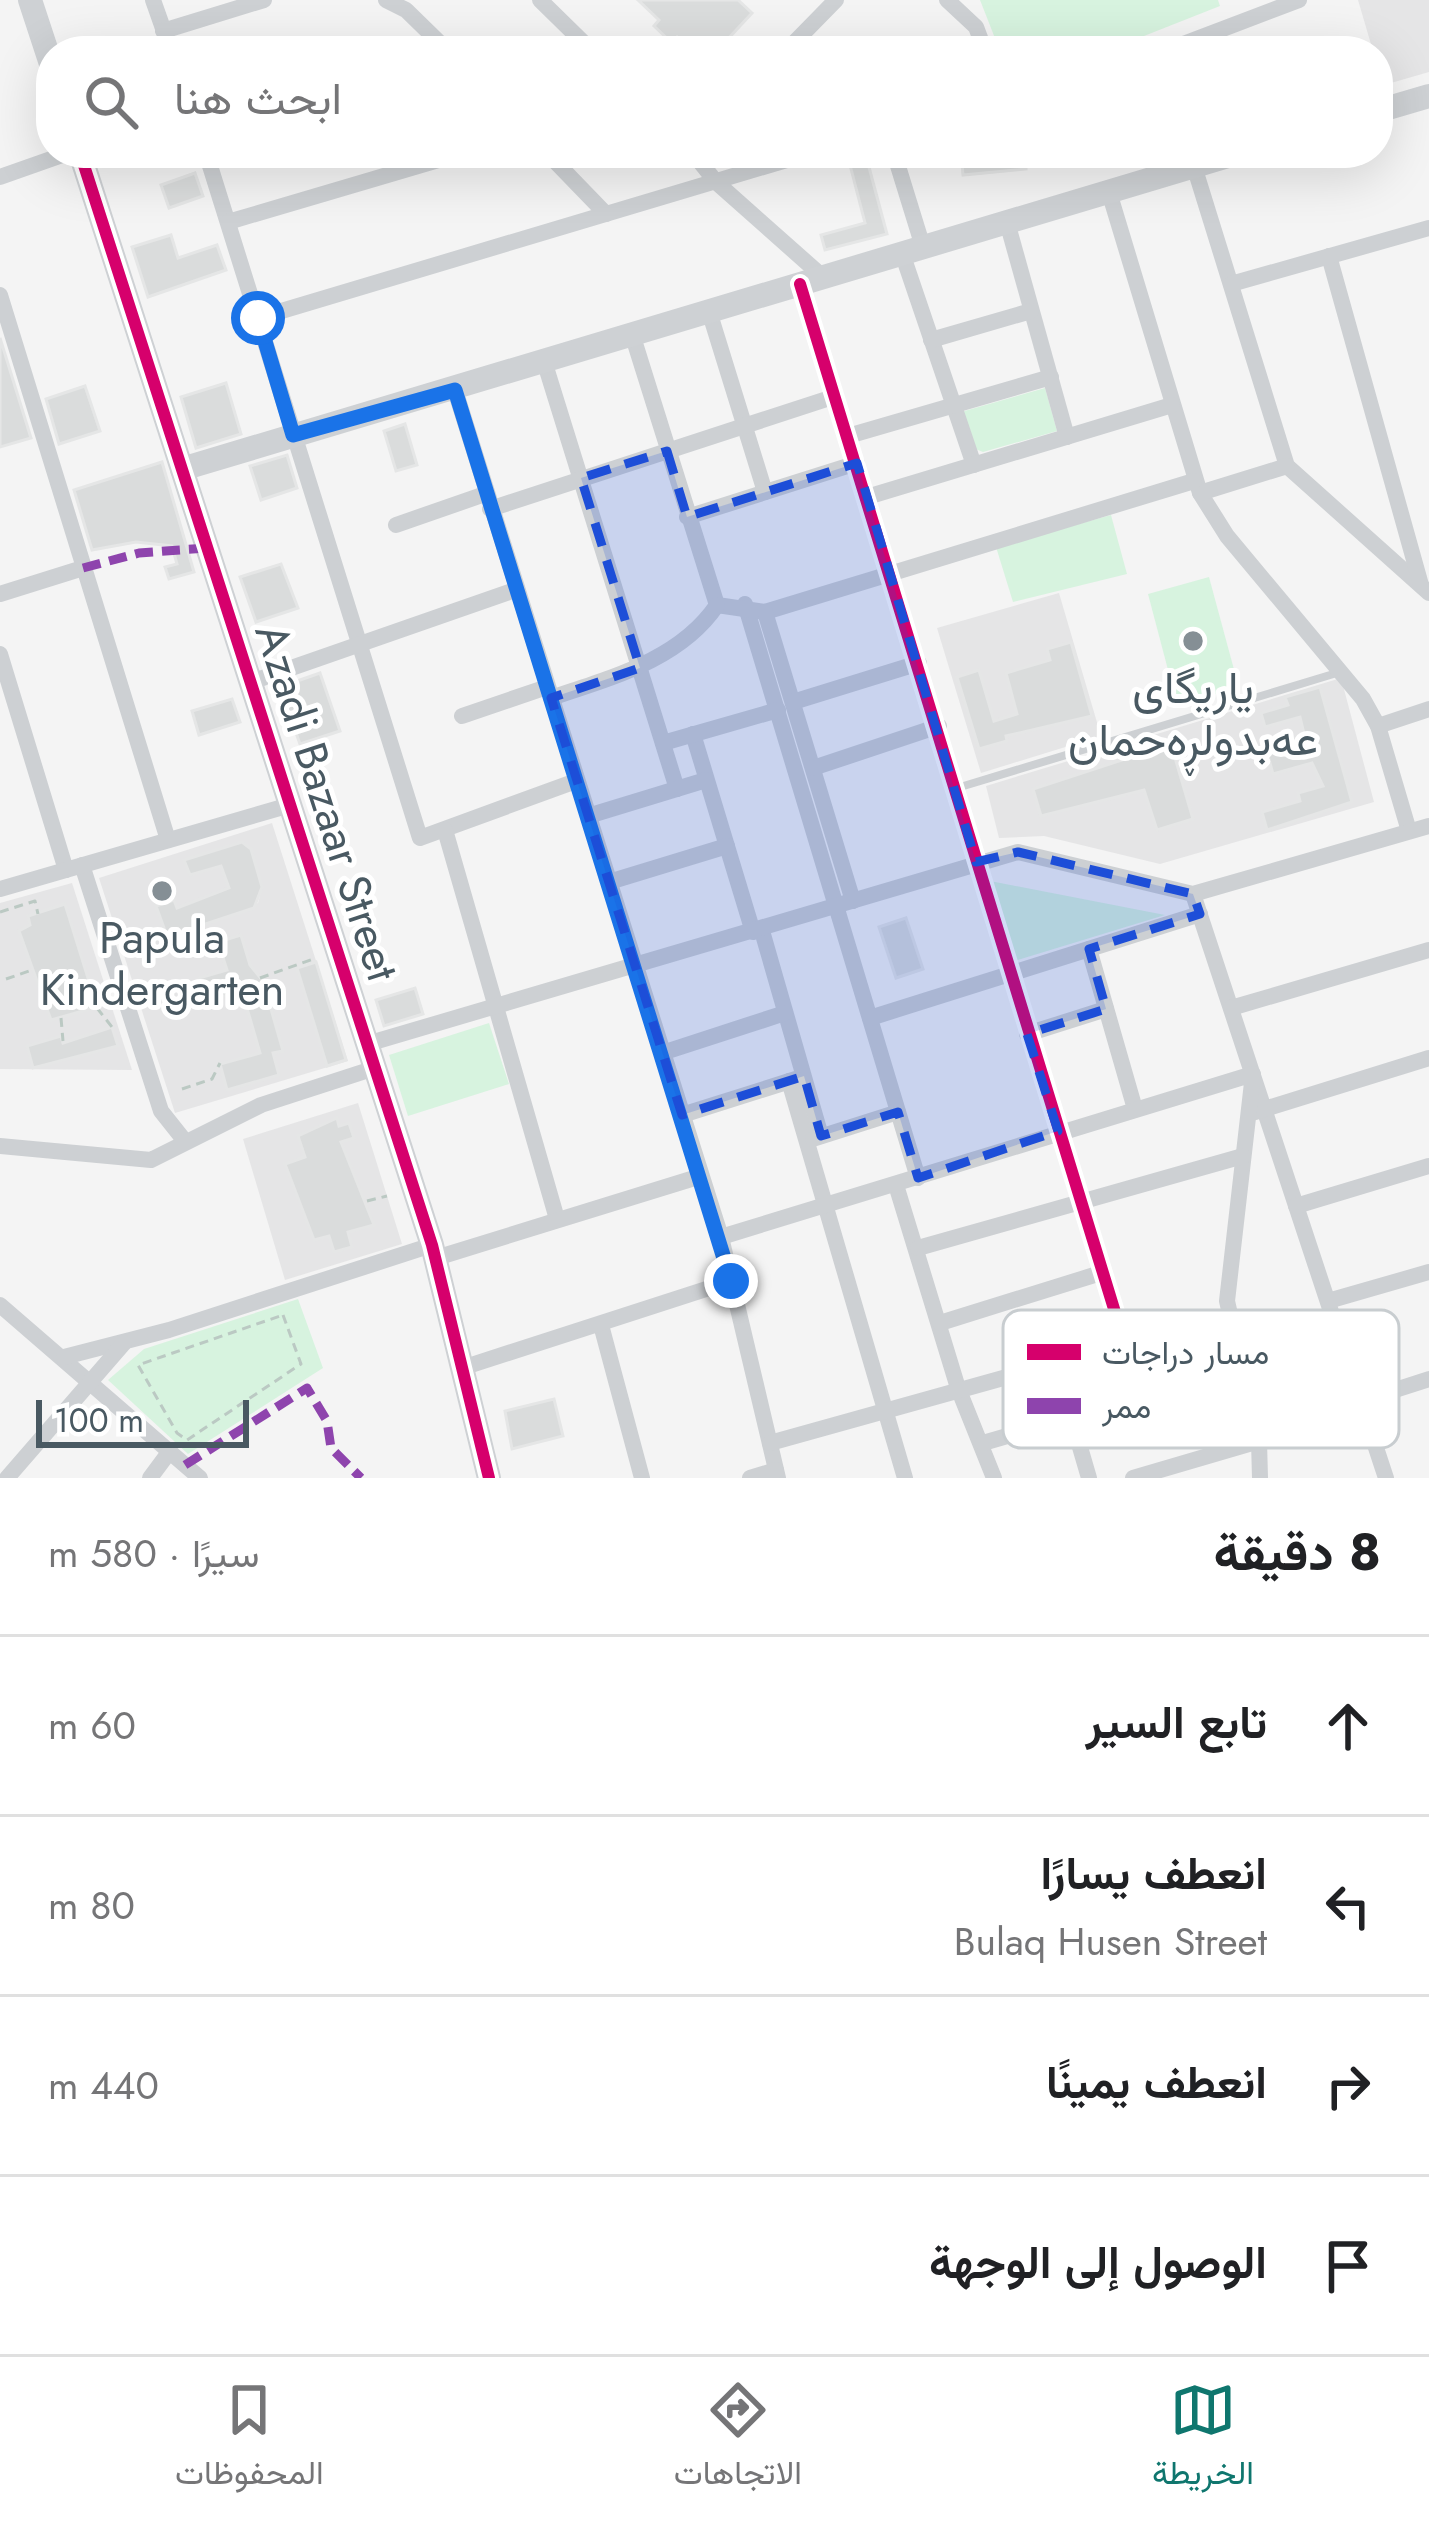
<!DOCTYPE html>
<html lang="ar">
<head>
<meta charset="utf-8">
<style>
	:root { --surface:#fff; --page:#f2f2f2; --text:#202124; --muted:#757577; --line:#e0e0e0; --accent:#0f766e }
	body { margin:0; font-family:Jost,Vazirmatn,sans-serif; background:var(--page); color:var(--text); direction:rtl }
	.scale { position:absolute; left:36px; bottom:30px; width:213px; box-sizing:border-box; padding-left:12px; border:6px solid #495962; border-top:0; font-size:33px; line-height:42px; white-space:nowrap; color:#495962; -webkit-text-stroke:9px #fff; paint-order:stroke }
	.stop { position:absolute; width:36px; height:36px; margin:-27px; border:9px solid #1a73e8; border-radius:50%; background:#fff }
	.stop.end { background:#1a73e8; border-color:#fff; box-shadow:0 3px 12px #0008 }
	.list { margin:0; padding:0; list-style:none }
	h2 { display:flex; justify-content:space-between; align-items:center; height:156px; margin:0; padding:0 48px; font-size:51px }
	h2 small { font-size:39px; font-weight:400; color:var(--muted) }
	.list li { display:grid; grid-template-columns:78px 1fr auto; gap:36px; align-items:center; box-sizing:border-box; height:180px; padding:0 48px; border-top:3px solid var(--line) }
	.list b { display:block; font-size:45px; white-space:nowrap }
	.list p { margin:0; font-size:39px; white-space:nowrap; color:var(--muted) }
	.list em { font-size:39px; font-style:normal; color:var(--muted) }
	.icon { flex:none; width:66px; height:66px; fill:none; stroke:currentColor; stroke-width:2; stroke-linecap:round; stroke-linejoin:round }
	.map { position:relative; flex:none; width:1429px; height:1478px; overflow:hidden; direction:ltr }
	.search { position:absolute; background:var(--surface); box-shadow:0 12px 48px #0002; left:36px; right:36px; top:36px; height:132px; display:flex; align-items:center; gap:30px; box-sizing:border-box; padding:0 42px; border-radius:48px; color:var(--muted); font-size:45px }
	.sheet { height:876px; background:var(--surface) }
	nav { display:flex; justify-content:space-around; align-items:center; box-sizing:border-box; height:168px; border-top:3px solid var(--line); background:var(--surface); font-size:33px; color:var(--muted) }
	nav a { display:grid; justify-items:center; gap:6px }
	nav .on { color:var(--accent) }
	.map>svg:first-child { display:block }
	.education { fill:#e5e5e6; fill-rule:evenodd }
	.green { fill:#d7f3df }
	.building { fill:#dadcdc; stroke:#e5e6e6; stroke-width:3 }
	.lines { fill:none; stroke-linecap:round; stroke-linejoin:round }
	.path { stroke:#bbc9c3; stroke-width:3; stroke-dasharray:9 6; stroke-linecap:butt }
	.lane { stroke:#cdd0d3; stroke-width:8 }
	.street { stroke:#cdd0d3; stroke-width:16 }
	.secondary { stroke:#ced1d4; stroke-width:24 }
	.quiet { stroke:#8e44ad; stroke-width:9; stroke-dasharray:18 9; stroke-linecap:butt }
	.cycleway-casing { stroke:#fff; stroke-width:20 }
	.cycleway { stroke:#d6006c; stroke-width:12 }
	.route { stroke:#1a73e8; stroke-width:15 }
	.marked { fill:#1d4ed8; fill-opacity:0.2; stroke:#1d4ed8; stroke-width:9; stroke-dasharray:24 15; stroke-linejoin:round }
	.poi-dot { fill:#858f95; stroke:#fff; stroke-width:4.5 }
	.labels { text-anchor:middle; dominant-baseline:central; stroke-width:10; stroke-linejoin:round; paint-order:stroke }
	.poi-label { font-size:45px; fill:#495962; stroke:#fff }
	.street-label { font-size:45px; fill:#495962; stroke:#fff }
	.key { fill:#fff; stroke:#c8cdd0; stroke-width:3 }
	.key-label { font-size:33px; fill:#495962 }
</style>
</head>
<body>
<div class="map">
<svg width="1429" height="1478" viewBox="0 0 1429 1478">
	<rect width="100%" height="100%" fill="#f4f4f4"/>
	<g class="education">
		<path d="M1358,0h71v72l-45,13 -6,-34h-5z"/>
		<path d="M1059,593l42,143 -120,37 -44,-145z"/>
		<path d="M1341,678l33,124 -214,62 -116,-28 -45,2 -13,-52z"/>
		<path d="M272,823l76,238 -173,52 -76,-235zM242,842l9,7 11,38 -4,16 -68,26 -8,-23 47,-18 -8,-22 -31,9 -5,-15z"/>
		<path d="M72,883l60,187 -132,-1v-166z"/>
		<path d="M358,1103l44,141 -117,36 -42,-141z"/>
	</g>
	<g class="green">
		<path d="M980,0h238l2,6 -114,45h-106z"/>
		<path d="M1045,388l12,43 -74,21 -10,-4 -12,-36z"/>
		<path d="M1111,515l16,59 -114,28 -17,-55z"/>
		<path d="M1209,577l30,111 -62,16 -29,-110z"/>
		<path d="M990,881l175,34 -151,46z"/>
		<path d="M489,1023l20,61 -101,32 -19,-61z"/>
		<path d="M298,1299l25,69 -135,86 -80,-74 36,-31z"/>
	</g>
	<g class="building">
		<path d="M638,0h100l14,13 -26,28 11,10h-45l-15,-14 -6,5 -17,-16 5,-6z"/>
		<path d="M961,153h64l1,16 -63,6z"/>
		<path d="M866,156l21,78 -62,16 -4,-15 44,-12 -16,-62z"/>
		<path d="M195,173l8,23 -34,12 -8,-23z"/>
		<path d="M171,235l7,23 39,-13 9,25 -78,27 -16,-50z"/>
		<path d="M0,338l31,100 -31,9z"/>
		<path d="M226,383l15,51 -45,14 -15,-51z"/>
		<path d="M85,386l15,45 -41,13 -13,-45z"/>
		<path d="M405,424l12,41 -21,6 -12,-40z"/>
		<path d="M287,455l10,33 -36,12 -11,-34z"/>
		<path d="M162,462l32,110 -25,7 -4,-12 12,-3 -5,-18 -36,-4 -44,8 -18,-60z"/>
		<path d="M281,564l17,44 -42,14 -16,-45z"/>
		<path d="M1071,642l21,74 -86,20 1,5 -28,8 -22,-72 22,-7 15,51 23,-7 -11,-41 44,-13 -3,-11z"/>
		<path d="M320,673l20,58 -40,13 -20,-57z"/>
		<path d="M1320,687l32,115 -85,28 -5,-18 38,-11 -2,-8 25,-7 -11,-23 -39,11 -7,-25 39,-11 -5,-21 -35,10 -4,-14 27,-8 -3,-8z"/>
		<path d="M232,699l8,23 -41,13 -7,-24z"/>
		<path d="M1171,744l22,75 -36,11 -13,-40 -103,26 -8,-27z"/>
		<path d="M242,842l9,7 11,38 -8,21 -103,34 -3,-12 16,-2 -8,-22 18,-6 3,8 52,-20 -8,-22 -31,9 -6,-15z"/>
		<path d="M65,904l32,103 -46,13 -32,-89 11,-6 -2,-9z"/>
		<path d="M906,918l17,51 -27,9 -17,-51z"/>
		<path d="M241,935l9,30 13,16 20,70 -10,2 6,22 -52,15 -7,-26 40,-11 -18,-62 -37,10 -6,-23 28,-8 -9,-28z"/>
		<path d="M316,962l30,98 -19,6 -30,-98z"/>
		<path d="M415,988l8,26 -39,12 -8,-26z"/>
		<path d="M112,1027l6,19 -85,22 -6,-22 34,-10 2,7z"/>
		<path d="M337,1118l2,8 10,-3 5,15 -13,4 33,83 -26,7 4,15 -18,5 -5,-16 -15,4 -29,-76 20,-7 -7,-21z"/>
		<path d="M554,1399l9,37 -51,13 -7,-38z"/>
	</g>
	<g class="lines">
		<g class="path">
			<path d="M0,912l35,-11 3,13"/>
			<path d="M260,978l56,-20"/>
			<path d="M6,979l26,-9"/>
			<path d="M97,1008l15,19"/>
			<path d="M61,1018l2,23"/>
			<path d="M182,1089l30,-10 8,-16"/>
			<path d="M367,1201l20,-5"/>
			<path d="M283,1315l18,49 -114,76 -10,-7 -39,-68z"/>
		</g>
		<path class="lane" d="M957,788l383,-116"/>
		<g class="street">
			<path d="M153,0l18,51"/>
			<path d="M386,0l20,10 42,41"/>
			<path d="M540,0l52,51"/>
			<path d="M947,0l29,27 9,24"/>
			<path d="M163,31l101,-31"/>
			<path d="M786,51l50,-51"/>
			<path d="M1165,51l134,-51"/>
			<path d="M206,153l214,685 156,-57"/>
			<path d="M547,153l59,61"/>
			<path d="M693,153l23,29 107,95"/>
			<path d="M894,153l29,94"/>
			<path d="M1194,166l93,300 142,127"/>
			<path d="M0,177l68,-24"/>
			<path d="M1109,192l91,301 27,43 136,163 15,27 31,105"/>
			<path d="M228,222l234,-69"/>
			<path d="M1007,222l60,215"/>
			<path d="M902,253l72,212"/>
			<path d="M1329,256l92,329"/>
			<path d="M800,284l341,1113"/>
			<path d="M1231,284l198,-56"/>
			<path d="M0,295l168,545"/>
			<path d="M709,311l56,181"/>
			<path d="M258,318l552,-165"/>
			<path d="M633,337l84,268"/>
			<path d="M931,340l100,-29"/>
			<path d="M545,364l132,425"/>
			<path d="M455,390l266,847 57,241"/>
			<path d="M848,436l203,-59"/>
			<path d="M1200,493l87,-27"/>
			<path d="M867,497l305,-92"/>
			<path d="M490,509l346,-113"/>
			<path d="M687,517l170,-54"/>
			<path d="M396,525l89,-31"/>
			<path d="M0,594l83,-26"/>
			<path d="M745,604l173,574"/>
			<path d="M717,605l48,7 429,-131"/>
			<path d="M765,612l88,289"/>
			<path d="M0,654l66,216"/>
			<path d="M251,682l264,-92"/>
			<path d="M551,698c59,-20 129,-38 166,-93"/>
			<path d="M793,702l126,-39"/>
			<path d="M462,716l85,-29"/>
			<path d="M1378,726l51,-17"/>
			<path d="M693,734l60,198"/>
			<path d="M663,743l115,-33"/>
			<path d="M813,768l126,-42"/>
			<path d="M588,816l118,-36"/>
			<path d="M445,830l112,389"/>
			<path d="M82,865l79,246 23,29"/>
			<path d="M609,882l118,-36"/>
			<path d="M0,889l290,-84"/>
			<path d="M1193,894l193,584"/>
			<path d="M762,931l59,205"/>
			<path d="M1089,949l46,160"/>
			<path d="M1231,1008l198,-58"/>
			<path d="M870,1018l330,-104"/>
			<path d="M1027,1034l79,-25"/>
			<path d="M367,1044l651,-192 175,42 236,-68"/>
			<path d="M662,1053l123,-40"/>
			<path d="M789,1081l116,397"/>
			<path d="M1255,1112l174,-54"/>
			<path d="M682,1115l114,-36"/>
			<path d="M813,1139l85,-27"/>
			<path d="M0,1146l151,14 110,-55 114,-37"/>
			<path d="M896,1185l62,203 36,90"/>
			<path d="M1296,1206l133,-40"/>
			<path d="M721,1237l532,-163 -26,227 32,140 1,37"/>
			<path d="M918,1248l325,-92"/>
			<path d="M436,1258l265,-82"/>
			<path d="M1328,1301l101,-29"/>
			<path d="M0,1305l200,173"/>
			<path d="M940,1323l164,-51"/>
			<path d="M601,1325l41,153"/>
			<path d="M64,1357l105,-27 263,-85"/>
			<path d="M1056,1365l33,113"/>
			<path d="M465,1367l266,-86"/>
			<path d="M1361,1401l68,-22"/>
			<path d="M770,1443l355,-99"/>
			<path d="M983,1443l257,-74"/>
			<path d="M7,1478l117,-135"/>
			<path d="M150,1478l20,-27"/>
			<path d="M750,1478l26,-8"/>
			<path d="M1133,1478l126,-37"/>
		</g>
		<g class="secondary">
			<path d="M30,0l21,64"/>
			<path d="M1378,111l51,-15"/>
			<path d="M80,153l352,1092 57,233"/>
			<path d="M182,469l1056,-316"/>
		</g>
		<g class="quiet">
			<path d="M83,568l56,-15 68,-5"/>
			<path d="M185,1465l122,-77 20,33 4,27 30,30"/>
		</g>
		<defs>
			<g id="cycleway">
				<path d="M80,153l352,1092 57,233"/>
				<path d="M800,284l341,1113"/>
			</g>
		</defs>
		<use href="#cycleway" class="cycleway-casing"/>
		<use href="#cycleway" class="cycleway"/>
	</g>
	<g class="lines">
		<path class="route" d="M258,318l35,117 162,-45 276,891"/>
	</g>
	<path class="marked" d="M667,451l20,66 170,-54 119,399 42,-10 175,42 7,20 -111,35 17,60 -79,25 31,97 -140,47 -20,-66 -77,24 -17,-60 -122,39 -131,-417 89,-30 -59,-190z"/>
	<g class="poi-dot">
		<circle cx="1193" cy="641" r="12"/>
		<circle cx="162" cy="891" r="12"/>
	</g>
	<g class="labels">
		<g class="poi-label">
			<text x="1193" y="687">یاریگای<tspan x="1193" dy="52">عەبدولڕەحمان</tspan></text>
			<text x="162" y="937">Papula<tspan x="162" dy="52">Kindergarten</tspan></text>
		</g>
		<g class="street-label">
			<text transform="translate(327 802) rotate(72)">Azadi Bazaar Street</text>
		</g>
	</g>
	<rect x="1003" y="1310" width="396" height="138" rx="18" class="key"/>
	<rect x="1027" y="1344" width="54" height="16" fill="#d6006c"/>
	<rect x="1027" y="1398" width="54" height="16" fill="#8e44ad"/>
	<g class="key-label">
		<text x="1102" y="1364">مسار دراجات</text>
		<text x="1102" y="1418">ممر</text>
	</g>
</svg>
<div class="scale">100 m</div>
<div class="stop" style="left:258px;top:318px"></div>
<div class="stop end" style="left:731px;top:1281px"></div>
<div class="search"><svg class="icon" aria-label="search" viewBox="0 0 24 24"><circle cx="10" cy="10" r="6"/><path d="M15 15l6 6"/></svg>ابحث هنا</div>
</div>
<section class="sheet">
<h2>8 دقيقة<small>سيرًا · 580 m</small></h2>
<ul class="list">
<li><svg class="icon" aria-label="ahead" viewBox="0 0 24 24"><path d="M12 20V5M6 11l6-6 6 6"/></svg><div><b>تابع السير</b></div><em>60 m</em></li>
<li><svg class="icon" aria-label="left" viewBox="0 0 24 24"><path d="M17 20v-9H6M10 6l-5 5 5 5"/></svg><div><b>انعطف يسارًا</b><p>Bulaq Husen Street</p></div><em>80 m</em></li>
<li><svg class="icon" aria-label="right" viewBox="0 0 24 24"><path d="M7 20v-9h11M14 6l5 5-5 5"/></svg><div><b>انعطف يمينًا</b></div><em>440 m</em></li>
<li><svg class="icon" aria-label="arrive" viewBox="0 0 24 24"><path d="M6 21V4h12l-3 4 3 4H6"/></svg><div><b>الوصول إلى الوجهة</b></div></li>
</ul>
</section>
<nav>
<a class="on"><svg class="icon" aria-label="map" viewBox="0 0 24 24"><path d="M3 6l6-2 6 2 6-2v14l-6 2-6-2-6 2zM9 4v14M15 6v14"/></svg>الخريطة</a>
<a><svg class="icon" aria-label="directions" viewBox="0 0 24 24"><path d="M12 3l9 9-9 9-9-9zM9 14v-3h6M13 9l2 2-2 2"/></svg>الاتجاهات</a>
<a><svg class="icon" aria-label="saved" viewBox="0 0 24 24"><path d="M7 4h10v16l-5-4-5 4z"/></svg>المحفوظات</a>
</nav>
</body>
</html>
